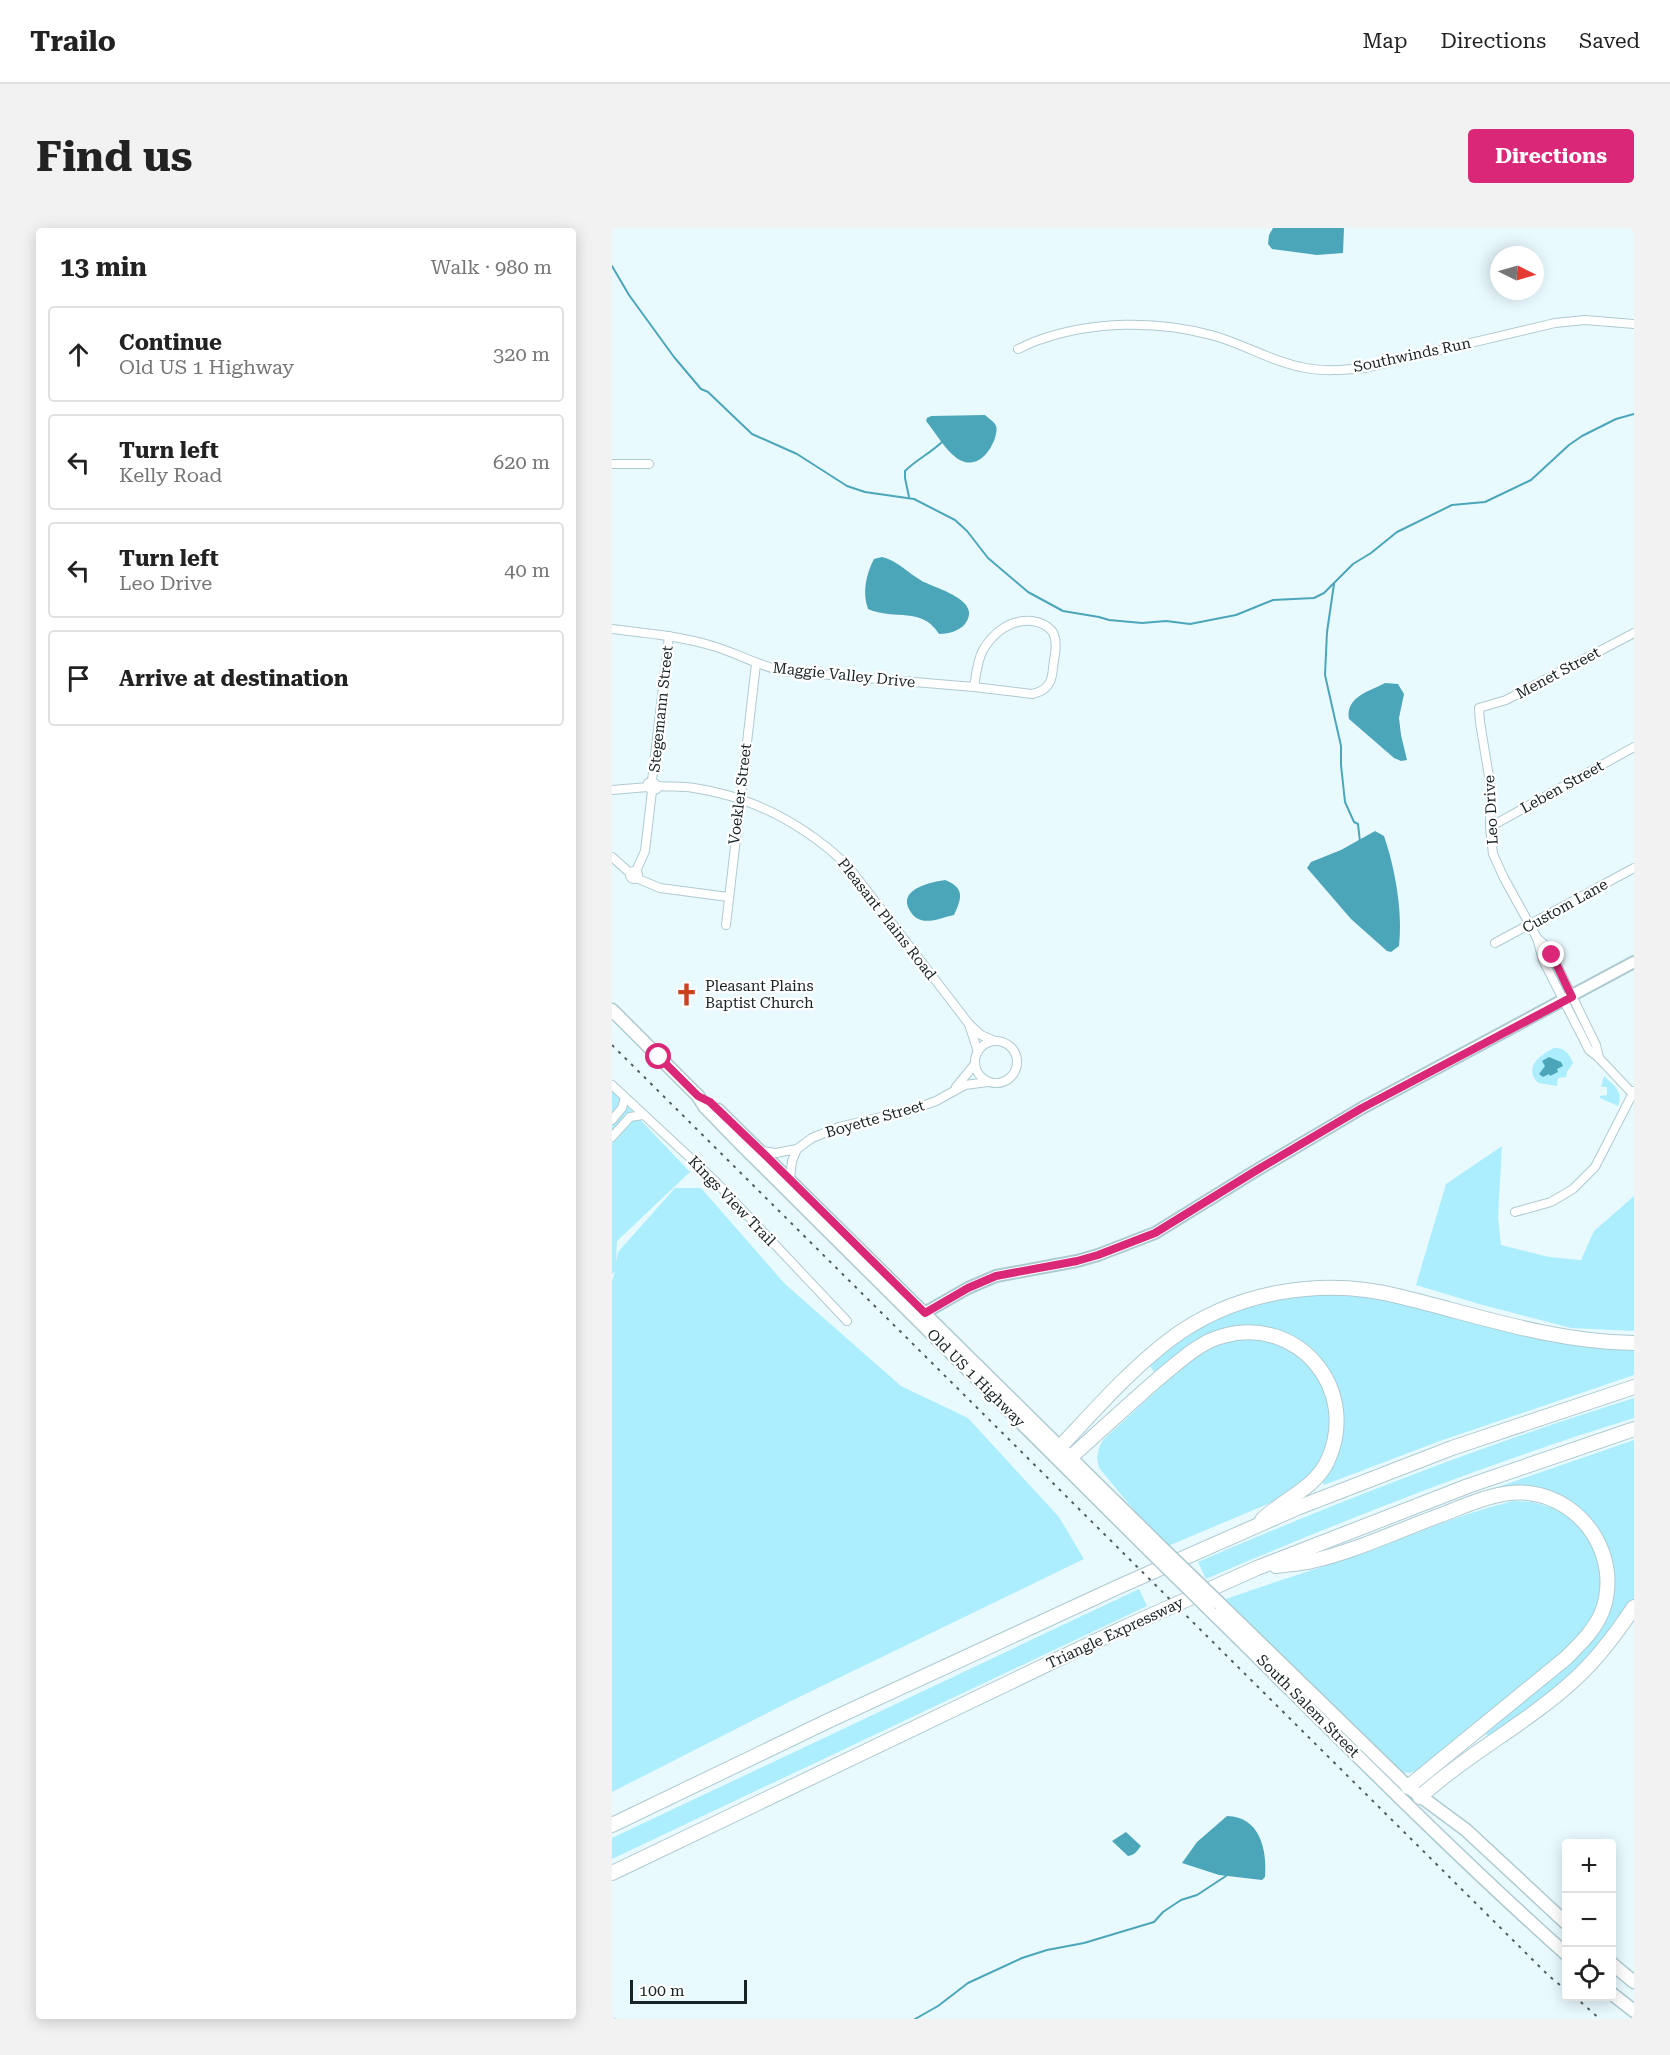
<!DOCTYPE html>
<html lang="en">
<head>
<meta charset="utf-8">
<style>
	:root { --surface:#fff; --page:#f2f2f2; --text:#222; --muted:#767676; --line:#e0e0e0; --accent:#db2777 }
	body { margin:0; font-family:"Roboto Serif",serif; background:var(--page); color:var(--text) }
	.controls { position:absolute; right:18px; bottom:18px; display:grid; overflow:hidden; border-radius:6px; box-shadow:0 3px 15px #0003 }
	.controls button { width:54px; height:54px; display:grid; place-items:center; padding:0; border:0; border-bottom:2px solid var(--line); background:var(--surface); color:var(--text); font:30px sans-serif }
	.compass { position:absolute; left:878px; top:18px; width:54px; height:54px; border-radius:50%; background:var(--surface); box-shadow:0 3px 15px #0003; rotate:95deg }
	.scale { position:absolute; left:18px; bottom:15px; width:117px; box-sizing:border-box; padding-left:6px; border:3px solid #182325; border-top:0; font-size:16px; line-height:21px; white-space:nowrap; color:#182325; -webkit-text-stroke:4px #fff; paint-order:stroke }
	.stop { position:absolute; width:18px; height:18px; margin:-14px; border:4px solid #db2777; border-radius:50%; background:#fff }
	.stop.end { background:#db2777; border-color:#fff; box-shadow:0 2px 6px #0008 }
	.list { margin:0; padding:0; list-style:none }
	h2 { display:flex; justify-content:space-between; align-items:center; height:78px; margin:0; padding:0 24px; font-size:26px }
	h2 small { font-size:20px; font-weight:400; color:var(--muted) }
	.list li { display:grid; grid-template-columns:39px 1fr auto; gap:18px; align-items:center; box-sizing:border-box; height:96px; margin:0 12px 12px; padding:0 12px; border:2px solid var(--line); border-radius:6px }
	.list b { display:block; font-size:22px; white-space:nowrap }
	.list p { margin:0; font-size:20px; white-space:nowrap; color:var(--muted) }
	.list em { font-size:20px; font-style:normal; color:var(--muted) }
	.icon { flex:none; width:33px; height:33px; fill:none; stroke:currentColor; stroke-width:2; stroke-linecap:round; stroke-linejoin:round }
	.map { position:relative; flex:none; width:1022px; height:1791px; overflow:hidden; border-radius:6px }
	header { display:flex; align-items:center; gap:36px; box-sizing:border-box; height:84px; padding:0 30px; background:var(--surface); border-bottom:2px solid var(--line) }
	header strong { font-size:28px }
	nav { display:flex; gap:33px; margin-inline-start:auto; font-size:21px }
	.intro { display:flex; align-items:center; justify-content:space-between; box-sizing:border-box; height:144px; padding:0 36px }
	h1 { margin:0; font-size:42px }
	.button { padding:15px 27px; border-radius:6px; background:var(--accent); color:#fff; font-size:21px; font-weight:700 }
	main { display:flex; gap:36px; padding:0 36px }
	aside { flex:1; background:var(--surface); border-radius:6px; box-shadow:0 3px 15px #0003 }
	.map>svg:first-child { display:block }
	.green { fill:#aceefe }
	.water { fill:#4ca6ba }
	.lines { fill:none; stroke-linecap:round; stroke-linejoin:round }
	.stream { stroke:#4ca6ba; stroke-width:2 }
	.street-casing { stroke:#aecad1; stroke-width:10 }
	.secondary-casing { stroke:#aecad1; stroke-width:14 }
	.primary-casing { stroke:#aecad1; stroke-width:15 }
	.highway-casing { stroke:#aecad1; stroke-width:16 }
	.street { stroke:#fff; stroke-width:8 }
	.secondary { stroke:#fff; stroke-width:10 }
	.primary { stroke:#fff; stroke-width:12 }
	.highway { stroke:#fff; stroke-width:14 }
	.rail { stroke:#515e61; stroke-width:2; stroke-dasharray:3 6; stroke-linecap:butt }
	.primary-bridge-casing { stroke:#aecad1; stroke-width:15; stroke-linecap:butt }
	.primary-bridge { stroke:#fff; stroke-width:12 }
	.route { stroke:#db2777; stroke-width:8 }
	.labels { text-anchor:middle; dominant-baseline:central; stroke-width:4.5; stroke-linejoin:round; paint-order:stroke }
	.street-label { font-size:15px; fill:#182325; stroke:#fff }
	.poi-label { font-size:15px; fill:#182325; stroke:#fff; text-anchor:start }
</style>
</head>
<body>
<header>
<strong>Trailo</strong>
<nav><a>Map</a><a>Directions</a><a>Saved</a></nav>
</header>
<div class="intro"><h1>Find us</h1><a class="button">Directions</a></div>
<main>
<aside>
<h2>13 min<small>Walk · 980 m</small></h2>
<ul class="list">
<li><svg class="icon" aria-label="ahead" viewBox="0 0 24 24"><path d="M12 20V5M6 11l6-6 6 6"/></svg><div><b>Continue</b><p>Old US 1 Highway</p></div><em>320 m</em></li>
<li><svg class="icon" aria-label="left" viewBox="0 0 24 24"><path d="M17 20v-9H6M10 6l-5 5 5 5"/></svg><div><b>Turn left</b><p>Kelly Road</p></div><em>620 m</em></li>
<li><svg class="icon" aria-label="left" viewBox="0 0 24 24"><path d="M17 20v-9H6M10 6l-5 5 5 5"/></svg><div><b>Turn left</b><p>Leo Drive</p></div><em>40 m</em></li>
<li><svg class="icon" aria-label="arrive" viewBox="0 0 24 24"><path d="M6 21V4h12l-3 4 3 4H6"/></svg><div><b>Arrive at destination</b></div></li>
</ul>
</aside>
<div class="map">
<svg width="1022" height="1791" viewBox="0 0 1022 1791">
	<rect width="100%" height="100%" fill="#e9faff"/>
	<g class="green">
		<path d="M942,820c10,-1 16,6 19,15l-6,9 -1,5 -8,1 -1,8 -19,-3c-15,-16 2,-28 16,-35z"/>
		<path d="M992,848c10,10 20,15 14,30l-18,-8v-2l7,-1v-8h-6z"/>
		<path d="M0,862l78,82 -73,69 -1,21 2,-10 57,-64h26l84,96 116,102 67,32 91,99 25,42 -295,143 -177,90v-511l3,-9 -3,2z"/>
		<path d="M890,918l-4,71 3,28 48,12 32,3 13,-29 40,-35v135l-63,-3 -92,-24 -63,-19 30,-101z"/>
		<path d="M741,1065l281,54v28l-194,66 -116,44 -3,-6 12,-16 6,-16 3,-20 -6,-39 -7,-17 -14,-17 -75,-26 -83,47 -9,-11 36,-28 48,-25 56,-15z"/>
		<path d="M647,1109l36,12 26,27 11,31 -2,38 -15,28 -26,22 -121,51 -24,-24 -45,-54 -2,-10 2,-10 4,-8 89,-82 30,-17z"/>
		<path d="M1022,1170v20c-146,45 -288,101 -428,161l-8,-17c143,-62 288,-118 436,-164z"/>
		<path d="M1022,1212v159l-30,44 -39,39 -76,56 -4,-5 87,-74 40,-78 -29,-69 -88,-21v-3z"/>
		<path d="M901,1273l20,1 19,6 18,10 17,14 10,17 6,43 -6,21 -32,41 -143,114 -12,5 -11,-1 -176,-172c50,-18 101,-33 152,-51 45,-17 91,-37 138,-48z"/>
		<path d="M527,1361l8,17 -535,253v-21z"/>
	</g>
	<g class="water">
		<path d="M661,0h71l-1,25 -26,2 -45,-6 -4,-5 1,-9z"/>
		<path d="M373,187c3,3 8,6 10,9 3,5 1,9 0,14 -7,20 -24,34 -42,17 -10,-9 -18,-23 -27,-34l1,-3 4,-2z"/>
		<path d="M270,329c16,4 26,16 40,24 12,7 62,19 43,43 -6,7 -17,10 -26,10 -17,-28 -44,-13 -71,-25 -6,-16 -2,-35 6,-50z"/>
		<path d="M773,455l13,1 6,10 -5,24 2,17 6,25 -6,1 -7,-3 -45,-39c-4,-22 21,-28 36,-36z"/>
		<path d="M763,603l9,5c11,32 19,76 15,110l-8,6 -4,-1 -36,-32 -44,-51 4,-6 30,-12z"/>
		<path d="M333,652c20,8 17,18 9,35 -10,2 -23,8 -33,5 -7,-2 -10,-7 -13,-13 -7,-19 24,-25 37,-27z"/>
		<path d="M937,829l12,5 2,4 -6,3 1,3 -8,4 -1,-2 -6,3 -4,-3 6,-8 -3,-5z"/>
		<path d="M615,1588c33,1 40,33 38,61l-3,3 -43,-5 -37,-12 15,-21z"/>
		<path d="M514,1604l15,14c-4,5 -6,9 -13,10l-16,-15z"/>
	</g>
	<g class="lines">
		<g class="stream">
			<path d="M0,38l17,29 45,62 27,32 7,3 44,42 45,20 50,32 18,6 49,7 41,21 12,11 21,27 40,34 35,19 36,6 10,3 33,3 24,-2 24,3 46,-9 37,-15 41,-2 10,-5 29,-29 18,-11 26,-21 55,-27 33,-3 46,-22 38,-35 13,-9 34,-17 18,-5"/>
			<path d="M297,269l-4,-19v-7c12,-12 26,-18 38,-30"/>
			<path d="M722,356l-7,48 -2,43 16,71v19l4,37 9,20 4,2 2,18"/>
			<path d="M0,1790l3,1"/>
			<path d="M303,1791l23,-13 30,-23 54,-25 25,-8 37,-7 70,-21 9,-10 18,-12 16,-5 29,-19"/>
		</g>
		<defs>
			<g id="street">
				<path d="M406,121c7,-3 14,-7 21,-9 53,-19 118,-20 172,-5 31,8 59,26 90,32 21,5 43,3 64,1l190,-45 30,-3 49,4"/>
				<path d="M0,236h37"/>
				<path d="M0,401c34,4 68,7 101,17 23,7 45,19 69,25l192,16 58,7c15,-3 20,-11 21,-26 1,-11 6,-26 -1,-37 -5,-6 -13,-9 -20,-10 -22,-2 -39,12 -49,29 -6,11 -7,25 -9,37"/>
				<path d="M40,553l17,-145"/>
				<path d="M46,558c12,1 24,0 36,2 60,9 111,37 154,78l121,158 12,11 14,6"/>
				<path d="M0,562l36,-3 4,4 5,-2 1,-3 -6,-5 -4,2v4"/>
				<path d="M878,599l144,-80"/>
				<path d="M0,629l18,16"/>
				<circle cx="22" cy="647" r="4"/>
				<path d="M24,643l9,-20 7,-60"/>
				<path d="M24,650l24,10 68,9"/>
				<path d="M114,697l30,-261"/>
				<path d="M925,710l10,9 5,8 44,90 3,13"/>
				<path d="M883,715l139,-75"/>
				<path d="M357,796l9,28"/>
				<circle cx="384" cy="834" r="21"/>
				<path d="M0,857l103,96 132,140"/>
				<path d="M344,859l19,-23"/>
				<path d="M1020,865l-33,-35 -10,-8 -46,-90 -6,-22 -33,-60 -11,-24 -3,-27 1,-38 -11,-67 -1,-14 27,-8 128,-67"/>
				<path d="M0,892l10,-12 3,-10"/>
				<path d="M0,909l18,-20 13,-2"/>
				<path d="M149,923l15,2 21,-4 15,-11 27,-11 75,-18 22,-8 29,-16 23,-3"/>
				<path d="M178,951l2,-18 5,-12"/>
				<path d="M903,984l36,-10 22,-13 22,-22 39,-76"/>
			</g>
			<path id="secondary" d="M307,1088l49,-28 28,-12 81,-15 21,-6 57,-22 102,-63 105,-62 272,-146"/>
			<g id="primary">
				<path d="M0,782l86,86 7,11 36,37 410,408"/>
				<path d="M106,882l443,437"/>
				<path d="M608,1376l188,183 58,43 100,93"/>
				<path d="M597,1381c118,116 234,235 357,345"/>
				<path d="M999,1735l23,19"/>
				<path d="M999,1765l23,18"/>
			</g>
			<g id="highway">
				<path d="M448,1219c34,-36 68,-75 108,-106 65,-50 155,-65 234,-44 77,19 152,45 232,46"/>
				<path d="M459,1229c29,-26 58,-53 88,-79 20,-16 40,-36 64,-42 75,-21 137,53 105,124 -13,29 -45,39 -66,60"/>
				<path d="M664,1338c12,-2 25,-2 36,-5 44,-10 87,-31 129,-46 28,-11 58,-25 88,-22 56,7 93,66 73,119 -8,19 -22,32 -36,46l-158,129"/>
				<path d="M808,1569c47,-43 106,-73 153,-116 24,-21 43,-47 61,-74"/>
				<path d="M0,1597l218,-105 288,-133 179,-79 155,-60 182,-61"/>
				<path d="M0,1645l509,-244 136,-61 211,-82 166,-57"/>
			</g>
		</defs>
		<use href="#street" class="street-casing"/>
		<use href="#secondary" class="secondary-casing"/>
		<use href="#primary" class="primary-casing"/>
		<use href="#highway" class="highway-casing"/>
		<use href="#street" class="street"/>
		<use href="#secondary" class="secondary"/>
		<use href="#primary" class="primary"/>
		<use href="#highway" class="highway"/>
		<g class="rail">
			<path d="M0,817l937,931 17,14"/>
			<path d="M962,1768l26,23"/>
		</g>
		<defs>
			<g id="primary-bridge">
				<path d="M549,1319l59,57"/>
				<path d="M539,1324l58,57"/>
			</g>
		</defs>
		<use href="#primary-bridge" class="primary-bridge-casing"/>
		<use href="#primary-bridge" class="primary-bridge"/>
	</g>
	<g class="lines">
		<path class="route" d="M47,829l39,39 12,6 51,49 164,162 43,-25 28,-12 81,-15 21,-6 57,-22 102,-63 105,-62 210,-111 -20,-42"/>
	</g>
	<defs>
		<symbol id="church-bare" viewBox="-9 -9 18 18"><path d="M-1.2-6h2.4v3.5h3.3v2.4h-3.3V6h-2.4V-.1h-3.3v-2.4h3.3Z" fill="#ca411c" stroke="#fff" stroke-width="2.5" paint-order="stroke"/></symbol>
	</defs>
	<g fill-rule="evenodd">
		<use href="#church-bare" x="58" y="750" width="33" height="33"/>
	</g>
	<g class="labels">
		<g class="street-label">
			<text transform="translate(800 127) rotate(-12)">Southwinds Run</text>
			<text transform="translate(946 445) rotate(-28)">Menet Street</text>
			<text transform="translate(232 447) rotate(6)">Maggie Valley Drive</text>
			<text transform="translate(49 481) rotate(-84)">Stegemann Street</text>
			<text transform="translate(950 559) rotate(-29)">Leben Street</text>
			<text transform="translate(128 566) rotate(-83)">Voekler Street</text>
			<text transform="translate(879 582) rotate(-93)">Leo Drive</text>
			<text transform="translate(953 678) rotate(-29)">Custom Lane</text>
			<text transform="translate(275 691) rotate(52)">Pleasant Plains Road</text>
			<text transform="translate(263 891) rotate(-16)">Boyette Street</text>
			<text transform="translate(120 973) rotate(46)">Kings View Trail</text>
			<text transform="translate(364 1150) rotate(45)">Old US 1 Highway</text>
			<text transform="translate(503 1405) rotate(-25)">Triangle Expressway</text>
			<text transform="translate(696 1478) rotate(45)">South Salem Street</text>
		</g>
		<g class="poi-label">
			<text x="93" y="758">Pleasant Plains<tspan x="93" dy="17">Baptist Church</tspan></text>
		</g>
	</g>
</svg>
<div class="controls">
<button>+</button>
<button>−</button>
<button><svg class="icon" aria-label="locate" viewBox="0 0 24 24"><circle cx="12" cy="12" r="6"/><path d="M12 2v4M12 18v4M2 12h4M18 12h4"/></svg></button>
</div>
<svg class="compass" viewBox="-18 -18 36 36"><path d="M0-13l5 13h-10z" fill="#e53935"/><path d="M0 13l5-13h-10z" fill="#767676"/></svg>
<div class="scale">100 m</div>
<div class="stop" style="left:47px;top:829px"></div>
<div class="stop end" style="left:940px;top:727px"></div>
</div>
</main>
</body>
</html>
